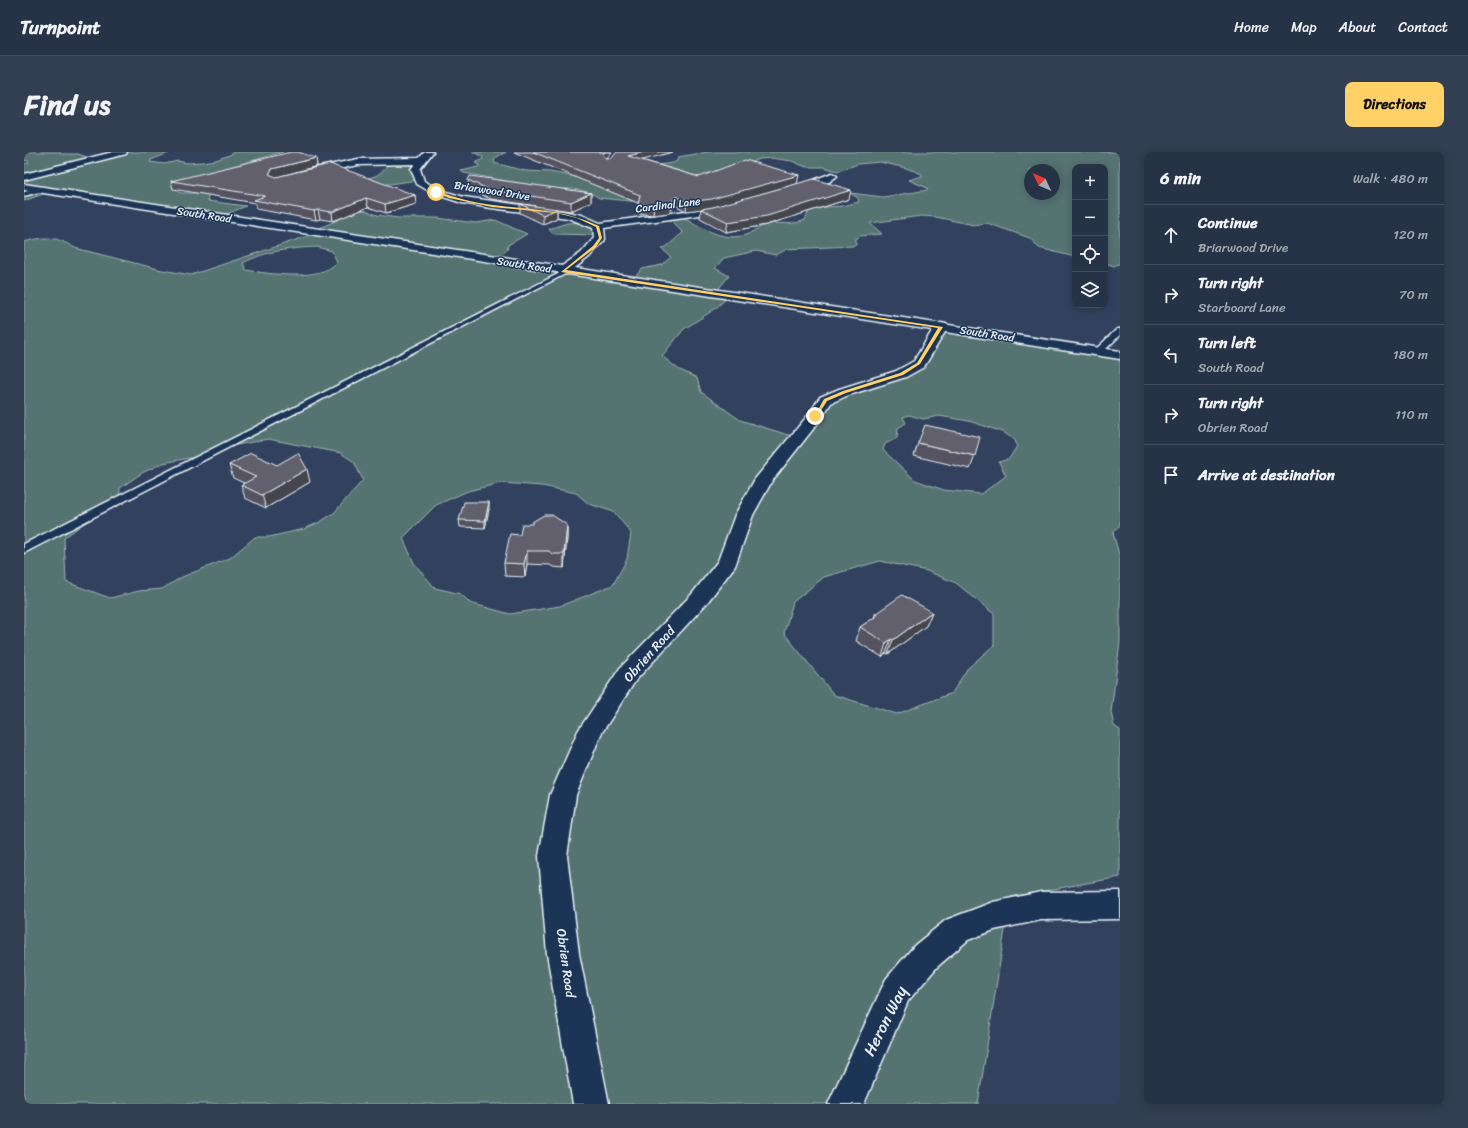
<!DOCTYPE html>
<html lang="en">
<head>
<meta charset="utf-8">
<style>
	:root { --surface:#263246; --page:#323e51; --text:#f1f3f6; --muted:#a4aab3; --line:#424d5f; --accent:#ffd166 }
	body { margin:0; font-family:Sriracha,sans-serif; background:var(--page); color:var(--text) }
	.controls { position:absolute; right:12px; top:12px; display:grid; overflow:hidden; border-radius:8px; box-shadow:0 2px 10px #0003 }
	.controls button { width:36px; height:36px; display:grid; place-items:center; padding:0; border:0; border-bottom:1px solid var(--line); background:var(--surface); color:var(--text); font:20px sans-serif }
	.compass { position:absolute; left:1000px; top:12px; width:36px; height:36px; border-radius:50%; background:var(--surface); box-shadow:0 2px 10px #0003; rotate:314deg }
	.stop { position:absolute; width:12px; height:12px; margin:-9px; border:3px solid #ffd166; border-radius:50%; background:#fff }
	.stop.end { background:#ffd166; border-color:#fff; box-shadow:0 1px 4px #0008 }
	.list { margin:0; padding:0; list-style:none }
	h2 { display:flex; justify-content:space-between; align-items:center; height:52px; margin:0; padding:0 16px; font-size:17px }
	h2 small { font-size:13px; font-weight:400; color:var(--muted) }
	.list li { display:grid; grid-template-columns:26px 1fr auto; gap:12px; align-items:center; box-sizing:border-box; height:60px; padding:0 16px; border-top:1px solid var(--line) }
	.list b { display:block; font-size:15px; white-space:nowrap }
	.list p { margin:0; font-size:13px; white-space:nowrap; color:var(--muted) }
	.list em { font-size:13px; font-style:normal; color:var(--muted) }
	.icon { flex:none; width:22px; height:22px; fill:none; stroke:currentColor; stroke-width:2; stroke-linecap:round; stroke-linejoin:round }
	.map { position:relative; flex:none; width:1096px; height:952px; overflow:hidden; border-radius:8px }
	header { display:flex; align-items:center; gap:24px; box-sizing:border-box; height:56px; padding:0 20px; background:var(--surface); border-bottom:1px solid var(--line) }
	header strong { font-size:19px }
	nav { display:flex; gap:22px; margin-inline-start:auto; font-size:14px }
	.intro { display:flex; align-items:center; justify-content:space-between; box-sizing:border-box; height:96px; padding:0 24px }
	h1 { margin:0; font-size:28px }
	.button { padding:10px 18px; border-radius:8px; background:var(--accent); color:#111; font-size:14px; font-weight:700 }
	main { display:flex; gap:24px; padding:0 24px }
	aside { flex:1; background:var(--surface); border-radius:8px; box-shadow:0 2px 10px #0003 }
	.map>svg:first-child { display:block }
	.green { fill:#557371; stroke:#9eb2b4; fill-rule:evenodd }
	.lines { fill:none; stroke-linecap:round; stroke-linejoin:round }
	.lane-casing { stroke:#e8f1f8; stroke-width:3 }
	.street-casing { stroke:#e8f1f8; stroke-width:3 }
	.secondary-casing { stroke:#e8f1f8; stroke-width:3 }
	.lane { fill:#1d3557; fill-rule:evenodd }
	.street { fill:#1d3557; fill-rule:evenodd }
	.secondary { fill:#1d3557; fill-rule:evenodd }
	.wall { fill:#55535f; stroke:#e8f1f8 }
	.shaded-wall { fill:#45444d; stroke:#e8f1f8 }
	.building { fill:#63616e; stroke:#e8f1f8 }
	.route { fill:#ffd166 }
	.labels { text-anchor:middle; dominant-baseline:central; stroke-width:3; stroke-linejoin:round; paint-order:stroke }
	.far-street-label { font-size:11px; fill:#e8f1f8; stroke:#1d3557 }
	.street-label { font-size:13px; fill:#e8f1f8; stroke:#1d3557 }
	.near-street-label { font-size:16px; fill:#e8f1f8; stroke:#1d3557 }
</style>
</head>
<body>
<header>
<strong>Turnpoint</strong>
<nav><a>Home</a><a>Map</a><a>About</a><a>Contact</a></nav>
</header>
<div class="intro"><h1>Find us</h1><a class="button">Directions</a></div>
<main>
<div class="map">
<svg width="1096" height="952" viewBox="0 0 1096 952">
	<rect width="100%" height="100%" fill="#32425e"/>
	<filter id="ink" filterUnits="userSpaceOnUse"><feTurbulence type="fractalNoise" baseFrequency=".025" numOctaves="2"/><feDisplacementMap in="SourceGraphic" scale="8" xChannelSelector="R" yChannelSelector="G"/><feConvolveMatrix kernelMatrix="1 2 1 2 8 2 1 2 1" color-interpolation-filters="sRGB"/></filter>
	<g filter="url(#ink)">
		<g class="green">
			<path d="M0,0h36l1,2h17l15,5 29,-7h49l-20,8 -1,2 14,2 14,-3 9,2 15,-1 14,-2 16,-6 1,-2h50l-95,27 -10,10v3l4,1h32l-6,3 -1,5 39,5 -26,11 -169,-26 -27,10v-37l5,-1 -1,-2 -4,-1z"/>
			<path d="M448,0h34l-11,6 -1,5 32,8 25,1 19,4 103,-13 4,-2 1,-4 30,-5h412v111l-6,3 -9,-3v-96h-30v90l-36,-9 -9,-10 -43,-15 -13,2 -38,-8 -15,-1 -51,7 12,11 -22,2 -4,3v6l-4,1 -65,3 -11,6 -20,-4 -32,7 -9,10 14,8 -14,17 15,2 -15,14 -31,20 -22,27 16,13 19,9 4,14 39,28 58,18 16,-22 27,-20 66,-20 31,-49 182,28v170l-7,8 7,25v84l-9,70 3,14 6,4v147l-110,20 -32,207h-954v-862c22,-6 31,-6 51,6l87,22 29,5 117,-39 6,-3 -1,-2 29,-13 5,-5 17,-3 13,5 21,3h39l39,5 19,-3 32,14 -19,11 -1,5 -12,8 137,22 10,-11 20,-4 9,-8 -9,-8c9,-4 13,-11 21,-16l-14,-14 -21,1 -10,-7 2,-11 -41,-4c-12,-10 -36,-10 -51,-9l-84,-16 -3,-2 17,-4 1,-2 -4,-2 8,-4 -1,-3zM747,6l21,3 14,6h17l15,4 20,-7 22,-2 26,6 16,6v2l-13,4 16,7 3,3 -45,7 -33,-4 8,5 1,4 -17,4 -33,2v3l-4,9c-13,7 -29,0 -42,6 -7,2 -12,8 -21,10 -21,4 -38,-7 -55,-17 -3,-2 -5,-1 -9,-2 -3,-1 -7,-5 -10,-7l12,-14 67,-32 13,-5zM1006,18h24v24h-24zM293,95l15,4 5,11c-16,20 -68,12 -91,8l-3,-7c22,-12 48,-15 74,-16zM885,263l14,4 16,-3 30,5 34,11 12,8 2,6 -8,13 -10,3 7,14 -25,18 -37,-4 -29,-10 -32,-30 2,-6 12,-6 1,-10 8,-5 -3,-6zM244,287l73,14 13,9 9,18 -29,33 -14,9 -16,7 -35,8h-14l-25,21 -48,19 -20,12 -23,2 -29,7 -44,-16 -2,-44 27,-20 28,-14 1,-16 22,-15 21,-10 37,-7h11l21,-10zM477,331l41,3 34,7 13,11 25,8 17,21 -4,26 -14,26 -53,21 -50,8 -40,-11 -9,-9 -26,-6 -21,-25 -11,-25 33,-33 32,-14zM856,409l47,10 29,12 38,31v31l-27,24 -15,24 -55,21 -63,-19 -50,-62 9,-31 31,-25z"/>
			<path d="M365,10h29v18l-43,6 -7,-8c10,-2 16,-6 21,-16z"/>
			<path d="M566,70l7,13 -42,-1 -4,-2 -2,-3 18,-6z"/>
		</g>
		<g class="lines">
			<defs>
				<g id="lane">
					<path d="M17,36l2,3 -19,5v-4z"/>
					<path d="M542,118l5,1 -547,282v-9z"/>
					<path d="M1093,177h3v6l-19,19h-6v-4z"/>
				</g>
				<g id="street">
					<path d="M89,0h14l-1,2 -102,26v-6z"/>
					<path d="M401,0h8l-13,17 4,12 16,9 24,7 98,14 20,4 18,8 129,-18 5,3 -5,3 -125,17 1,11 -1,2 -15,16 -22,17h-8l-2,-3 2,-3 22,-15 13,-15 -1,-10 -25,-10 -77,-10 -29,-5 -28,-9 -17,-10 -6,-15 4,-5 -57,1 -53,11 -5,-3 5,-3 53,-11 61,-1z"/>
					<path d="M808,21l5,3 -8,6 -36,11 -5,-3z"/>
					<path d="M917,171l5,1 2,3 -24,40 -18,10 -57,18 -18,8 -10,16 -49,62 -19,34 -18,51 -29,38 -70,76 -35,54 -25,61 -9,61 12,98 30,150h-36l-26,-150 -8,-98 11,-61 28,-64 42,-63 72,-74 26,-33 17,-46 20,-36 54,-65 11,-17 19,-8 57,-18 18,-10 22,-37z"/>
					<path d="M1096,739v28l-79,1 -47,10 -26,10 -31,27 -29,34 -44,103h-36l58,-125 29,-34 31,-25 47,-18 48,-10z"/>
				</g>
				<path id="secondary" d="M0,32l1096,167v8l-1096,-169z"/>
			</defs>
			<use href="#lane" class="lane-casing"/>
			<use href="#street" class="street-casing"/>
			<use href="#secondary" class="secondary-casing"/>
			<use href="#lane" class="lane"/>
			<use href="#street" class="street"/>
			<use href="#secondary" class="secondary"/>
		</g>
		<g class="wall">
			<path d="M490,0h98l-6,6 36,2 57,17 98,7 -86,23 138,-8 -83,26 -40,7 -26,-14 1,-9 -15,2 -11,-6 -6,8 -16,2 -16,-2 1,-10z"/>
			<path d="M292,6l1,8 -41,11 139,18 1,9 -30,9 -18,-6 -35,14 -13,-2 -4,1 -60,-11 -1,-6 -82,-14 -2,-8z"/>
			<path d="M444,28l123,13v9l-20,9 -14,-2v9l-14,6 -23,-11v-9l16,2 -45,-7 -22,-10z"/>
			<path d="M894,291l57,13 -5,13 -56,-13z"/>
			<path d="M205,313l81,17 -44,26 -21,-10 -4,-13 3,-2 -11,-5z"/>
			<path d="M465,357l-4,19 -25,-1 -1,-7z"/>
			<path d="M543,373v13l-3,30 -11,-1 -3,-2 -23,-1 -2,13 -20,-1 -1,-13 16,-28z"/>
			<path d="M908,460l-6,14 -38,28 -2,-1 -4,4 -26,-16 4,-14 14,-9 1,-4z"/>
		</g>
		<g class="shaded-wall">
			<path d="M581,0h7l-9,10v-8z"/>
			<path d="M620,0h29l-45,12v-8z"/>
			<path d="M292,6l1,8 -43,12 -5,-4 3,-5z"/>
			<path d="M775,23l-2,9 -86,24 -25,3 1,-9z"/>
			<path d="M827,38l-2,9 -83,26 -40,7 2,-10z"/>
			<path d="M567,41v9l-20,9v-9z"/>
			<path d="M391,43l1,9 -30,9 -1,-9z"/>
			<path d="M652,44l-1,9 -6,8 -16,2 1,-9z"/>
			<path d="M342,46l2,9 -35,14 -1,-9z"/>
			<path d="M533,57v9l-14,6v-9z"/>
			<path d="M294,58l2,9 -4,1 -2,-9z"/>
			<path d="M283,317l3,13 -44,26 -4,-13z"/>
			<path d="M465,350v7l-4,19v-7z"/>
			<path d="M543,373v13l-3,30v-14z"/>
			<path d="M503,399v13l-2,13 -1,-13z"/>
			<path d="M908,460l-6,14 -38,28 5,-14z"/>
			<path d="M867,487l-5,14 -4,4 4,-14z"/>
		</g>
		<g class="building">
			<path d="M267,0h7l18,6 -44,11 -3,5 7,3 54,-13 85,31 -30,9 -19,-6 -34,14 -14,-2 -4,1 -60,-11 11,-4 -94,-15z"/>
			<path d="M509,0h72l-2,2 2,4h7l5,-6h27l-16,4 71,21 46,-17 54,15 -87,24 -25,3 -11,-6 -6,8 -16,2 -16,-2 2,-9z"/>
			<path d="M446,24l121,17 -20,9 -81,-12 -22,-10z"/>
			<path d="M790,27l37,11 -84,26 -39,6 -27,-13 12,-2z"/>
			<path d="M496,52l37,5 -14,6z"/>
			<path d="M901,273l55,12 -5,19 -57,-13z"/>
			<path d="M227,301l26,12 21,-12 9,16 -45,26 -21,-10 15,-8 -27,-12z"/>
			<path d="M440,350h25l-4,19 -26,-1z"/>
			<path d="M520,363h8l15,10 -3,29h-12l-3,-3h-22l-3,13 -20,-1 6,-29 10,1 2,-11h10v-2z"/>
			<path d="M878,443l30,17 -39,28 -2,-1 -5,4 -26,-16 18,-12 -3,-1z"/>
		</g>
	</g>
	<path class="route" d="M412,39c18,6 37,12 57,14 39,5 69,4 106,21l3,12 -6,9 -30,23 377,57 -23,37 -17,11 -57,18 -19,8 -10,16h-3l10,-18 19,-8 57,-18 17,-10 21,-35 -377,-56 32,-26 6,-8 -3,-11 -19,-9 -21,-5 -64,-6 -43,-9 -14,-6z"/>
	<g class="labels">
		<g class="far-street-label">
			<text transform="translate(468 39) rotate(9)">Briarwood Drive</text>
			<text transform="translate(644 53) rotate(-7)">Cardinal Lane</text>
			<text transform="translate(180 63) rotate(9)">South Road</text>
			<text transform="translate(500 113) rotate(9)">South Road</text>
			<text transform="translate(963 182) rotate(9)">South Road</text>
		</g>
		<g class="street-label">
			<text transform="translate(625 502) rotate(-48)">Obrien Road</text>
			<text transform="translate(542 811) rotate(82)">Obrien Road</text>
		</g>
		<g class="near-street-label">
			<text transform="translate(861 869) rotate(-63)">Heron Way</text>
		</g>
	</g>
</svg>
<div class="controls">
<button>+</button>
<button>−</button>
<button><svg class="icon" aria-label="locate" viewBox="0 0 24 24"><circle cx="12" cy="12" r="6"/><path d="M12 2v4M12 18v4M2 12h4M18 12h4"/></svg></button>
<button><svg class="icon" aria-label="layers" viewBox="0 0 24 24"><path d="M12 4l9 5-9 5-9-5zM3 14l9 5 9-5"/></svg></button>
</div>
<svg class="compass" viewBox="-18 -18 36 36"><path d="M0-13l5 13h-10z" fill="#e53935"/><path d="M0 13l5-13h-10z" fill="#a4aab3"/></svg>
<div class="stop" style="left:412px;top:40px"></div>
<div class="stop end" style="left:791px;top:264px"></div>
</div>
<aside>
<h2>6 min<small>Walk · 480 m</small></h2>
<ul class="list">
<li><svg class="icon" aria-label="ahead" viewBox="0 0 24 24"><path d="M12 20V5M6 11l6-6 6 6"/></svg><div><b>Continue</b><p>Briarwood Drive</p></div><em>120 m</em></li>
<li><svg class="icon" aria-label="right" viewBox="0 0 24 24"><path d="M7 20v-9h11M14 6l5 5-5 5"/></svg><div><b>Turn right</b><p>Starboard Lane</p></div><em>70 m</em></li>
<li><svg class="icon" aria-label="left" viewBox="0 0 24 24"><path d="M17 20v-9H6M10 6l-5 5 5 5"/></svg><div><b>Turn left</b><p>South Road</p></div><em>180 m</em></li>
<li><svg class="icon" aria-label="right" viewBox="0 0 24 24"><path d="M7 20v-9h11M14 6l5 5-5 5"/></svg><div><b>Turn right</b><p>Obrien Road</p></div><em>110 m</em></li>
<li><svg class="icon" aria-label="arrive" viewBox="0 0 24 24"><path d="M6 21V4h12l-3 4 3 4H6"/></svg><div><b>Arrive at destination</b></div></li>
</ul>
</aside>
</main>
</body>
</html>
